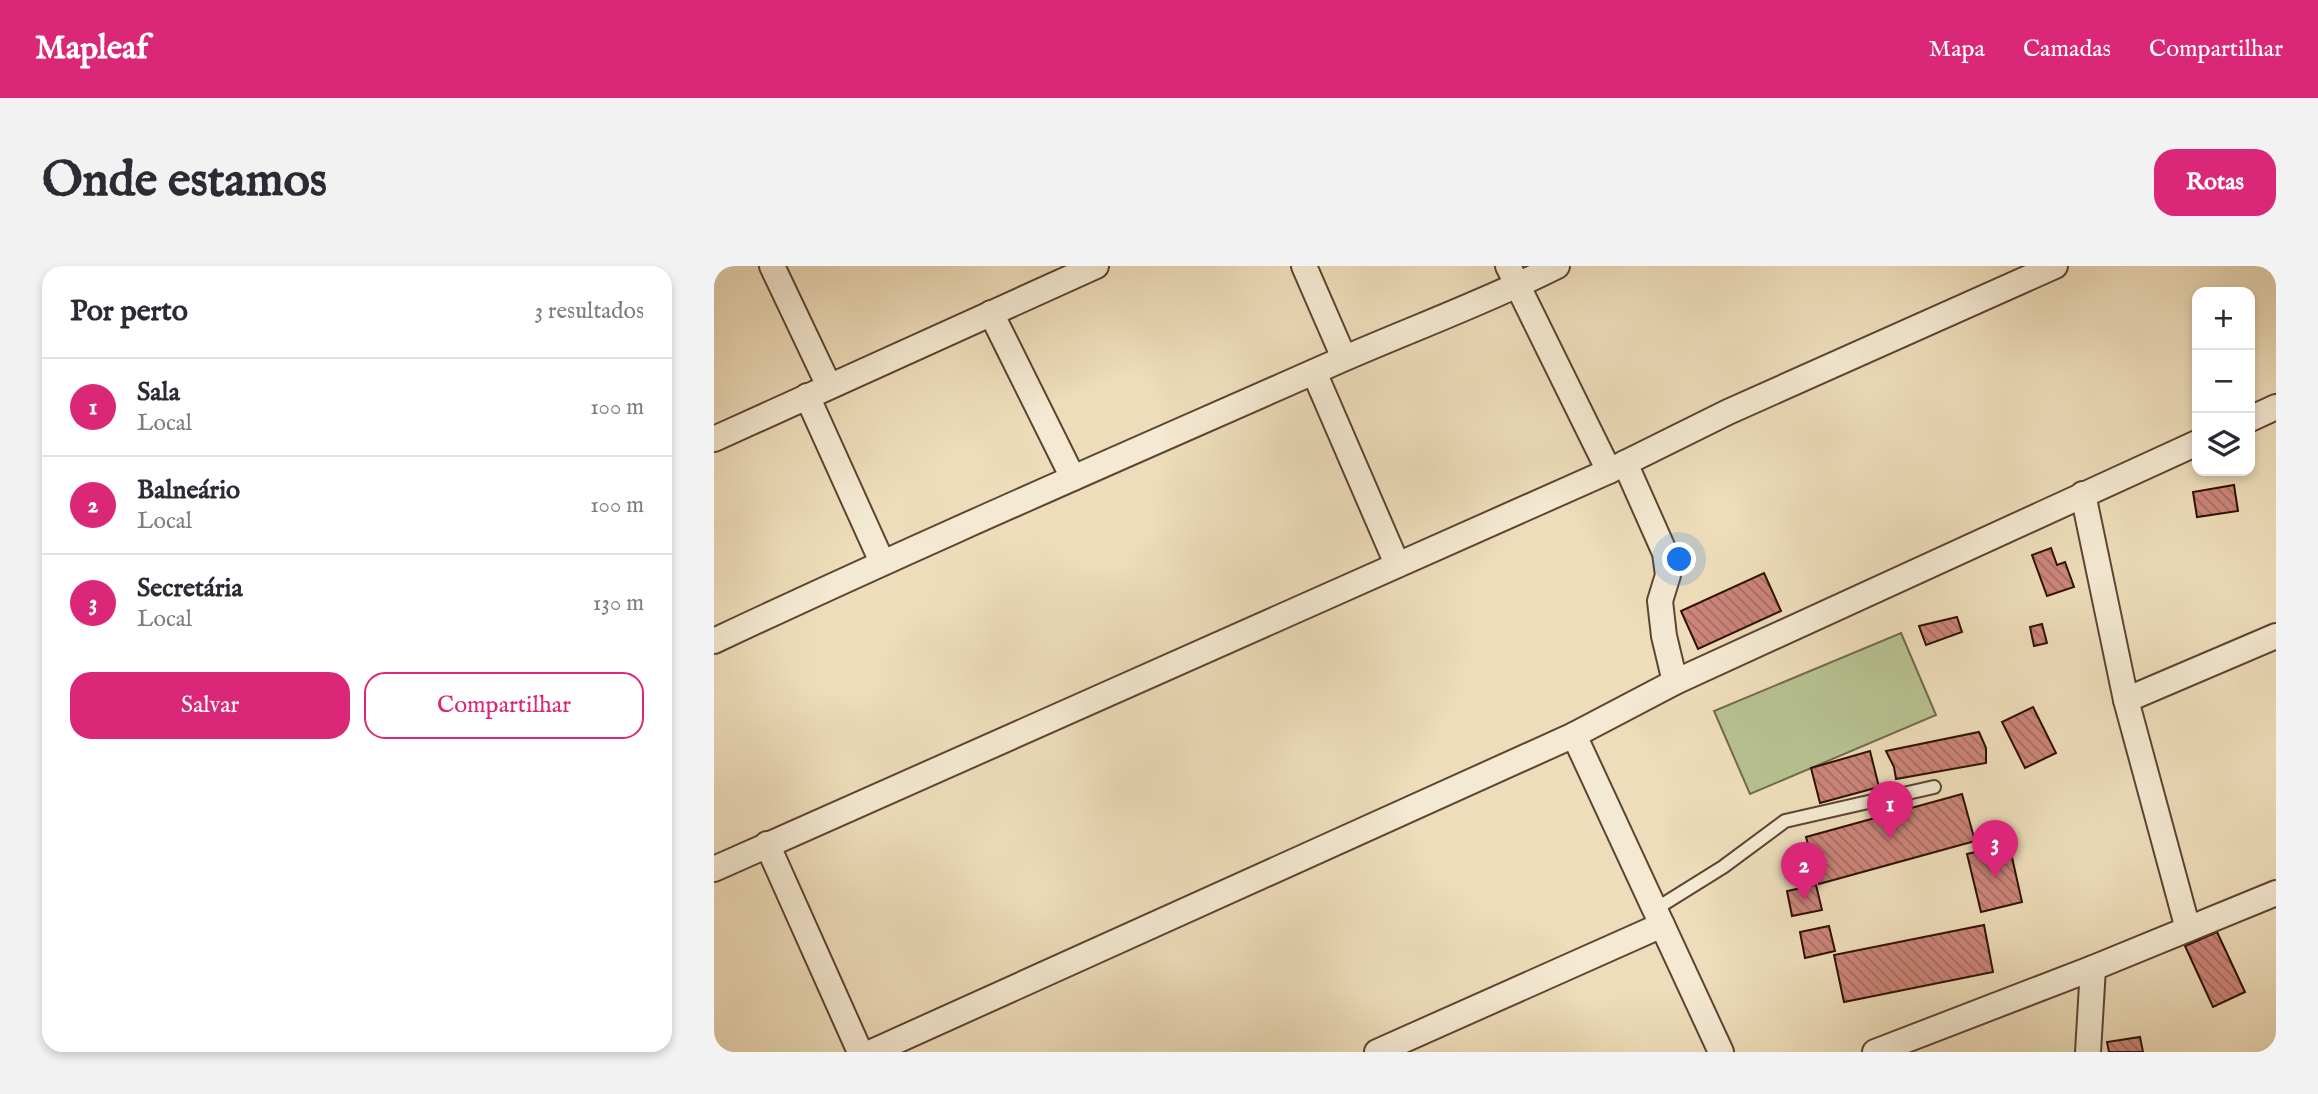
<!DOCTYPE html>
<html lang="pt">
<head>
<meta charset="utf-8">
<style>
	:root { --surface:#fff; --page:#f2f2f3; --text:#2b2b33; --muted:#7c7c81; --line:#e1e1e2; --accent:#db2777 }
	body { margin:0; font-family:"IM FELL English",serif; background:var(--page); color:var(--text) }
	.controls { position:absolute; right:21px; top:21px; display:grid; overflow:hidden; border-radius:14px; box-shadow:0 4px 10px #0003 }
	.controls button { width:63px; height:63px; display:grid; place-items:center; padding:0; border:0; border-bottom:2px solid var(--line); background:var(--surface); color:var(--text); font:35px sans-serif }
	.you { position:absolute; left:966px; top:294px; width:24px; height:24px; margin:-18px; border:5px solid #fff; border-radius:50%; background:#1a73e8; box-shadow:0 0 0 10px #1a73e833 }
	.badge { display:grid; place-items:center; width:46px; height:46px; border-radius:50%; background:var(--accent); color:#fff; font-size:23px; font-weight:700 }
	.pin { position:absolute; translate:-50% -58px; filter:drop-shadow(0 2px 4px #0008) }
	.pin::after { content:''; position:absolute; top:37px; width:24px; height:21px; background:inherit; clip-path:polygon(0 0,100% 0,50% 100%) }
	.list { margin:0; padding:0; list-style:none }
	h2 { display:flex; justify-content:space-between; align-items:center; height:91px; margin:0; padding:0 28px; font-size:30px }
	h2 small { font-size:23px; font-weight:400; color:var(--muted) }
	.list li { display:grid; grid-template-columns:46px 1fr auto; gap:21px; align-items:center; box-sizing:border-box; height:98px; padding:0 28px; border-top:2px solid var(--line) }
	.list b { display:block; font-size:26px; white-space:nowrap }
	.list p { margin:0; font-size:23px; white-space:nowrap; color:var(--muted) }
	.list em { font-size:23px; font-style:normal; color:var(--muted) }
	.actions { display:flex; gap:14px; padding:21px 28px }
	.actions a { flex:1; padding:16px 0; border:2px solid var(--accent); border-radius:21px; text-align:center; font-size:24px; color:var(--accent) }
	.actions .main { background:var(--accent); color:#fff }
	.icon { flex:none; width:38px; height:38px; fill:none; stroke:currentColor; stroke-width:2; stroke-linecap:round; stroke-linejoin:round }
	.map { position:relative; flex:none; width:1562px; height:786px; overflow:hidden; border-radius:21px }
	header { display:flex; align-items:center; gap:42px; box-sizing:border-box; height:98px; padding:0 35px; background:var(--accent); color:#fff }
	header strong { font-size:33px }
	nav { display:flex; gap:38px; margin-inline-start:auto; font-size:24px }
	.intro { display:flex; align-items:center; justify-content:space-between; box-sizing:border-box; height:168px; padding:0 42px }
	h1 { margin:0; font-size:49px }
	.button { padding:18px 32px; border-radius:21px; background:var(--accent); color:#fff; font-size:24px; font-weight:700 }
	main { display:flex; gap:42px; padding:0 42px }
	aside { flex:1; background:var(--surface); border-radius:21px; box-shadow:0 4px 10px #0003 }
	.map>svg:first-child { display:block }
	.park { fill:#b7c291; stroke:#726a4c; stroke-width:2 }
	.building { fill:url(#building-back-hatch); stroke:#2d1106; stroke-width:2 }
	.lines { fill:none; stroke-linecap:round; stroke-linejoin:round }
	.lane-casing { stroke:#5d4433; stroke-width:16 }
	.street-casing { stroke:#5d4433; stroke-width:28 }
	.lane { stroke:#f4e9d2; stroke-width:12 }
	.street { stroke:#f4e9d2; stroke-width:24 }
</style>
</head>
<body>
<header>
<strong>Mapleaf</strong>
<nav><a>Mapa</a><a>Camadas</a><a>Compartilhar</a></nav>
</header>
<div class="intro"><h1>Onde estamos</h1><a class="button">Rotas</a></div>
<main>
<aside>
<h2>Por perto<small>3 resultados</small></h2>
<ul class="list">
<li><span class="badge">1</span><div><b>Sala</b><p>Local</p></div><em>100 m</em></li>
<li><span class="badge">2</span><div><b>Balneário</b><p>Local</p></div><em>100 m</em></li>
<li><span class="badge">3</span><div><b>Secretária</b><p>Local</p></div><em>130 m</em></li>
</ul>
<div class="actions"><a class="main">Salvar</a><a>Compartilhar</a></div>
</aside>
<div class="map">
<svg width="1562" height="786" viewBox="0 0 1562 786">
	<defs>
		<pattern id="building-back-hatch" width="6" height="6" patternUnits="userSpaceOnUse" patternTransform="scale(1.75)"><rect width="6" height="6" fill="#cc857a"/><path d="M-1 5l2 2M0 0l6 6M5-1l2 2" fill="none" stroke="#a66b62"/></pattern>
	</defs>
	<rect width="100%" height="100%" fill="#eeddba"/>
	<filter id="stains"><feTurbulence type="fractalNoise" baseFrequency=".00286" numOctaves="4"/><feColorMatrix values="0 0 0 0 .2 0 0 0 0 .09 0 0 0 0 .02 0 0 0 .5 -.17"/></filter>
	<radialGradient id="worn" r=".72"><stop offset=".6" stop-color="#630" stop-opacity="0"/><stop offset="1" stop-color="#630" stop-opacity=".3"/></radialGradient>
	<path class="park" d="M1187,367l35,82 -186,79 -36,-83z"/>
	<g class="building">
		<path d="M1520,219l4,26 -41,6 -4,-25z"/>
		<path d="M1337,282l6,17 8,-3 9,25 -27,9 -15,-41z"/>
		<path d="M1050,307l17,38 -83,38 -17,-38z"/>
		<path d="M1243,351l5,15 -36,13 -7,-19z"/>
		<path d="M1328,358l5,19 -13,3 -4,-19z"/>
		<path d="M1319,441l23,46 -31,15 -23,-46z"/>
		<path d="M1265,466l7,16v15l-90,16 -2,-12 -8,-16z"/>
		<path d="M1156,485l9,36 -59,16 -9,-35z"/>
		<path d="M1248,528l13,47 -156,43 -13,-47z"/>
		<path d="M1295,578l13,58 -41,10 -14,-58z"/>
		<path d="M1102,619l6,25 -30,6 -5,-25z"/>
		<path d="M1270,659l9,47 -149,30 -10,-47z"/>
		<path d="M1115,660l6,25 -30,7 -5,-26z"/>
		<path d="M1503,666l28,60 -32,15 -28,-61z"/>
		<path d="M1426,771l3,15h-34l-2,-10z"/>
	</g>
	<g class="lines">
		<defs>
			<path id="lane" d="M940,644l69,-43 62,-46 149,-34"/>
			<g id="street">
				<path d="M58,0l57,120"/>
				<path d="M590,0l40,92"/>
				<path d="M794,0l101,205"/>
				<path d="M277,47l82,165"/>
				<path d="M600,106l83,192"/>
				<path d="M93,130l75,166"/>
				<path d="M1536,153l26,-12"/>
				<path d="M0,173l382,-173"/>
				<path d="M911,197l40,90 3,22 -8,26 4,35 11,46"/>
				<path d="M1369,228l43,206 62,229"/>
				<path d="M0,375c208,-98 419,-189 629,-282 71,-31 145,-58 214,-93"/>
				<path d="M1412,434l150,-64"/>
				<path d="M860,469l147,317"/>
				<path d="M53,578l93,208"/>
				<path d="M0,603l895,-398 119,-59 327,-146"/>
				<path d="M158,786l702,-317 101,-53 522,-239"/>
				<path d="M663,786l285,-127"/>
				<path d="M1161,786l218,-84 183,-75"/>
				<path d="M1374,786l5,-84"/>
			</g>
		</defs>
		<use href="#lane" class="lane-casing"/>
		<use href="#street" class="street-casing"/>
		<use href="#lane" class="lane"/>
		<use href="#street" class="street"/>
	</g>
	<rect width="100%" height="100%" filter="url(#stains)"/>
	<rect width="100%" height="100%" fill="url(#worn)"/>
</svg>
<div class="controls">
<button>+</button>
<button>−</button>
<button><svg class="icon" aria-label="layers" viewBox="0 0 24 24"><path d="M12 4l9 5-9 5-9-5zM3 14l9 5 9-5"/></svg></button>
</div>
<div class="you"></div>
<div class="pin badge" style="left:1176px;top:573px">1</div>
<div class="pin badge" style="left:1090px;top:634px">2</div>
<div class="pin badge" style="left:1281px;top:612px">3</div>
</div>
</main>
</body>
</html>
